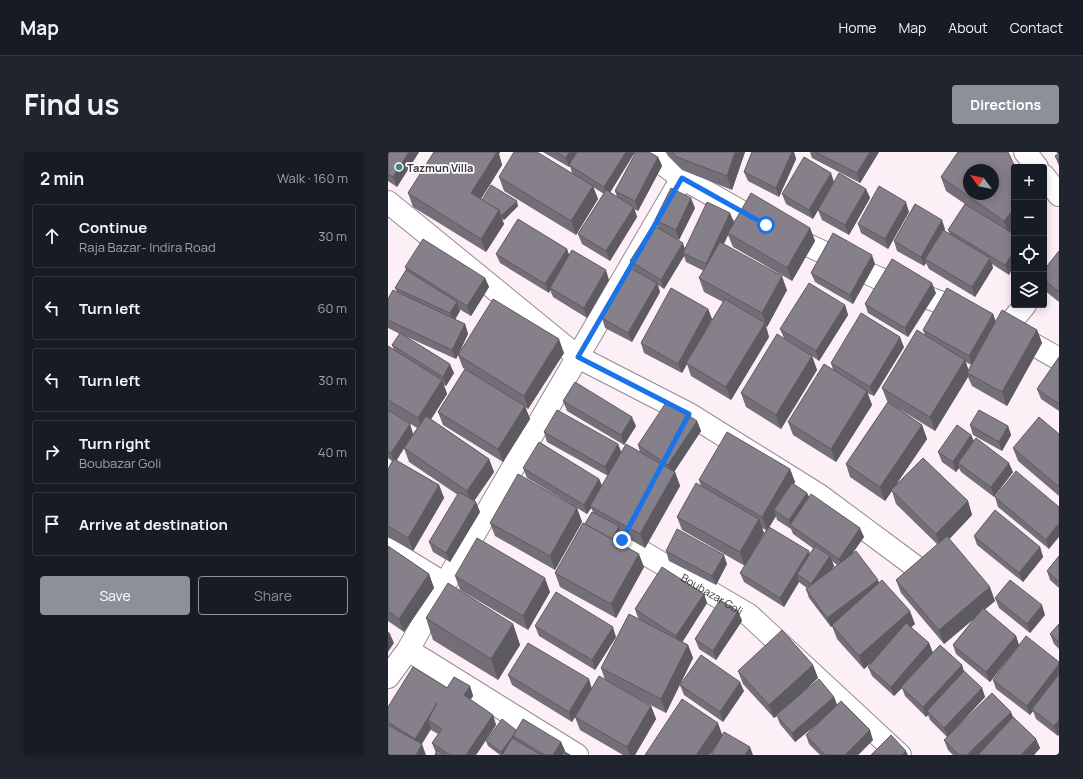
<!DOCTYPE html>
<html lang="en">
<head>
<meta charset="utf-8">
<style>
	:root { --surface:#171b24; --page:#20242c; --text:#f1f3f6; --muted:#9ea1a6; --line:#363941; --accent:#8c9099 }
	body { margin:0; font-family:Manrope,sans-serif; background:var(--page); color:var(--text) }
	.controls { position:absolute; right:12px; top:12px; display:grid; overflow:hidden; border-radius:4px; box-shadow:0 2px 10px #0003 }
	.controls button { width:36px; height:36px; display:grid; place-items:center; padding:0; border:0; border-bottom:1px solid var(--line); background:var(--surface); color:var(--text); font:20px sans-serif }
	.compass { position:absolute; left:575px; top:12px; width:36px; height:36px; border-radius:50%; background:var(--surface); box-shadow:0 2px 10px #0003; rotate:302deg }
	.stop { position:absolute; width:12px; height:12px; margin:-9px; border:3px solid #1a73e8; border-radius:50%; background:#fff }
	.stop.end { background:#1a73e8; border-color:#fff; box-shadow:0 1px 4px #0008 }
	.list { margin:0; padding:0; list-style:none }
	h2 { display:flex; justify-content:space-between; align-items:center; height:52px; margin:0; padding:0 16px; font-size:17px }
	h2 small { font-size:13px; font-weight:400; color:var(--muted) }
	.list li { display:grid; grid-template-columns:26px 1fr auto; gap:12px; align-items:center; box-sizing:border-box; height:64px; margin:0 8px 8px; padding:0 8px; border:1px solid var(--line); border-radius:4px }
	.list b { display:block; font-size:15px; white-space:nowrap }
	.list p { margin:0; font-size:13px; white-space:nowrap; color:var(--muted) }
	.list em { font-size:13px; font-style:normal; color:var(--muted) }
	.actions { display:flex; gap:8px; padding:12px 16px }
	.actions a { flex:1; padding:9px 0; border:1px solid var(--accent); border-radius:4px; text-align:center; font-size:14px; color:var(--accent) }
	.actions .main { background:var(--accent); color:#fff }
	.icon { flex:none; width:22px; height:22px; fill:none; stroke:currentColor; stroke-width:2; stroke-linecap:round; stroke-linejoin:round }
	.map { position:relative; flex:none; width:671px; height:603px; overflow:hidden; border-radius:4px }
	header { display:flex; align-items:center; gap:24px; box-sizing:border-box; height:56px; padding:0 20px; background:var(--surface); border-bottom:1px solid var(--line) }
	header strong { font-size:19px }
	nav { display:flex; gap:22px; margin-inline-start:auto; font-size:14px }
	.intro { display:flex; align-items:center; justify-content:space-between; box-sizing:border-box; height:96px; padding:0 24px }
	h1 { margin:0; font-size:28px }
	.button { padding:10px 18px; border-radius:4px; background:var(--accent); color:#fff; font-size:14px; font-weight:700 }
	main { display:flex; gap:24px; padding:0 24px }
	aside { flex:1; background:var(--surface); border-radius:4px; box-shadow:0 2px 10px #0003 }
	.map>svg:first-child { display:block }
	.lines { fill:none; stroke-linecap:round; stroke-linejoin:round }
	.street-casing { stroke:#968a90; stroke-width:24 }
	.street { stroke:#fff; stroke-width:22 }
	.wall { fill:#736e77; fill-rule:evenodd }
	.shaded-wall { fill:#5e5a61 }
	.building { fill:#86808a; stroke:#5e5a61; fill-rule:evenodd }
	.route { stroke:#1a73e8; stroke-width:5 }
	.poi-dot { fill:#41877e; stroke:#fff; stroke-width:1.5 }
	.labels { text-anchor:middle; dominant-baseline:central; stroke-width:3.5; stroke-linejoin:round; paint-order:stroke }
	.poi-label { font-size:11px; font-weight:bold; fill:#3b3639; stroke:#fff; text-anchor:start }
	.street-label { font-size:11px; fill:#3b3639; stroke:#fff }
</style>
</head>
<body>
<header>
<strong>Map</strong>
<nav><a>Home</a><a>Map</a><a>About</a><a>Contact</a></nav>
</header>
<div class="intro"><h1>Find us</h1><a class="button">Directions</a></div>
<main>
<aside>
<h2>2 min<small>Walk · 160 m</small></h2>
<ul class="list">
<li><svg class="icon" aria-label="ahead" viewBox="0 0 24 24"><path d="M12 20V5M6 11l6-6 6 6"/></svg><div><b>Continue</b><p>Raja Bazar- Indira Road</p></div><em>30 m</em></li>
<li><svg class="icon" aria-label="left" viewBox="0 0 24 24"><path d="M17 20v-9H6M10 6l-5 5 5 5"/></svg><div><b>Turn left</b></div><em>60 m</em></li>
<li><svg class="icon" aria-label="left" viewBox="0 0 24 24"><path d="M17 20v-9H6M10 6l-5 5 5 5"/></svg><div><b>Turn left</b></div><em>30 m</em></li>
<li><svg class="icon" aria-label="right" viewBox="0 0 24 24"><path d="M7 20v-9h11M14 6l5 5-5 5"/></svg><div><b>Turn right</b><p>Boubazar Goli</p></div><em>40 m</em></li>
<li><svg class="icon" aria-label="arrive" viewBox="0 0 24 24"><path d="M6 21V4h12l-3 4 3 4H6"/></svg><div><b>Arrive at destination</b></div></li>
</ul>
<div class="actions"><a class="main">Save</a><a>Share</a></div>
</aside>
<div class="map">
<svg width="671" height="603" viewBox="0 0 671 603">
	<rect width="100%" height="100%" fill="#fceff6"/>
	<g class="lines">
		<defs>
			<g id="street">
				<path d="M258,0l36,26 83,47 113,53 89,35"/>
				<path d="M637,0l12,15"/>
				<path d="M656,24l15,19"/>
				<path d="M0,50l190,155 111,57 130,81 97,72"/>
				<path d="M618,176l19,-23"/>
				<path d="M625,181l46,26"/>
				<path id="s1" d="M250,357l-16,31 127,75 151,140"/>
				<path d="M0,397l57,35"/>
				<path d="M20,498l169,105"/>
				<path d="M0,525l20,-27 37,-66 237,-406"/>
			</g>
		</defs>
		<use href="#street" class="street-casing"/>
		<use href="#street" class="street"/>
	</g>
	<g class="wall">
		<path d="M0,0h31l-22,35 -9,-6z"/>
		<path d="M46,0h66l-1,2 3,11 -21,34 37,7 -14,14 -2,-1 2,5 -18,28 -73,-45 -5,-14z"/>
		<path d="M155,0h92l-25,40 7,5 -2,-6 43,-34 4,9 -24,45 -4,-2 3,8 -27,44 -28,-17 -4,-10 26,-40 -11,-7 5,12 -22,36 -72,-44 -5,-14 73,-4 -2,-7 -1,1z"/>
		<path d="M278,0h79l-13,38 -50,-20 -14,-14z"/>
		<path d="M364,0h42l2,7 -17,38 -31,-16 -4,-9z"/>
		<path d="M422,0h69l-19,31 -48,-25z"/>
		<path d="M671,1v13l-4,-10z"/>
		<path d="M626,15v62l-3,3 -2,43 -17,-11 1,4 -18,29 -46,-28 -3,-6 -2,3 -27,-15 -3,-10 51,-12v2l5,3 -2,-4 17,-26 -19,-13 -5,-14z"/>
		<path d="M446,30l32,7 4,9 -21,37 -27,-15 -4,-10 -5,9 -27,-15 -4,-10z"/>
		<path d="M307,56l-16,32 -6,-3 12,11 45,-35 4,10 76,5 5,13 -23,40 -59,-34 -5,-12 -4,9 63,46 -20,37 -1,-1 3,11 -38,63 -40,-24 -4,-12 -5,9 -38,-20 -3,-10 67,-34 4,10 -14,25 25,-42 -19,-10 -5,-14 5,-7 -18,-9 -2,-6 -20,33 -6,-4 2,7 -28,50 -27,-14 -3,-10 31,-48 -3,-9 28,-33 -3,-8z"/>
		<path d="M521,60l-21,37 -27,-16 -3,-9z"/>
		<path d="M179,97l2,6 40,25 -22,38 -34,-21 -3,-7 -1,3 -49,-30 -4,-9z"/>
		<path d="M671,99v51l-15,-12v-20z"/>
		<path d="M487,112l-22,40 -38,-22 -4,-9z"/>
		<path d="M17,115l80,11 4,9 -18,29 -12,-7 1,2 -5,9 10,4 3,10 -12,25 -51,-23 49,37 -8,13 -2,-1 3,9 -16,25 58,40 5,13 -20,29 6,11 -30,50 -17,-10 -4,-10 29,-47 -49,-33 -5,-14 13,-20 -29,-18v-64l6,4 -2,-5 8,-11 -12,-6v-29l9,-7 -2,-4 11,-18z"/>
		<path d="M548,141l-28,44 -40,-24 -3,-9z"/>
		<path d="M457,153l3,10 -29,46 -7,-5 5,14 -36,59 -35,-22 -5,-14 43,-55 -4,-9z"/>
		<path d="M605,162l3,8 41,8 5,13 -35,63 -35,-20 -4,-9 -33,54 -39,-24 26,18 5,14 -34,50 75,12 4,14 -23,24 46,62 -11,9 32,26 3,9 40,17v72l-1,2 -22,-17 -3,-8 -3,4 -34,-26 -3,-9 23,-31 -26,33 -34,-28 -3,-9 22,-27 -31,26 -43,-51 -5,-13 42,-35 -42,-41 -4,-13 -7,10 -35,-24 -4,-13 42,-62 -1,-1 -5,-13 43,-53 -2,-5zM578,210l5,3 -3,5z"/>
		<path d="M516,195l-30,49 -7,-3 5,12 -36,57 -43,-27 -5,-13 45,-52 -2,-7z"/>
		<path d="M176,201l-36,56 -3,-2 5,12 -27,43 -60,-37 -5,-13 27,-43 -2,-1 -5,-13z"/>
		<path d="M671,205v54l-18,-12 -4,-10z"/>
		<path d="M175,249l73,25 -12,19 -57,-34z"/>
		<path d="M0,258l22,14 3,10 -17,26 43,25 5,13 -31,53 -25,-14v-68l4,-8 -4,-3z"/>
		<path d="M309,269l4,10 -27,41h1l5,14 -35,62 -23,-13v1l-3,6 25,25 -28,51 -56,-31 -5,-14 38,-61 -2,-4 -4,6 -10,-6 5,14 -27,48 -60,-34 -5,-13 79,-20 -42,-25 -4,-10 76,11 3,7 6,-10 -61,-34 -3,-10 74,12 3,8h19l-2,-7z"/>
		<path d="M582,273l38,1 3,9 -9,16 -29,-16z"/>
		<path d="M671,282v62l-41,-35 -5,-13z"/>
		<path d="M583,283l3,6 39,31 -19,25 -33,-25 -2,-4 -3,4 -14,-10 -4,-10z"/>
		<path d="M402,317l5,13 -1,2 13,9 2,4 55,40 -12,17 26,26 1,3 36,41 -4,3 18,16 4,10 29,12 2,7 18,16 3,9 -30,32 58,-12 23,22 4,9 -6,7h-81l-5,-5 -4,-10 3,-3 -17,-17 -2,-5 -2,2 -21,-21 -3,-8 -8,8 -22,-20 -4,-9 3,-4 -7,6 -27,-30 -5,-13 -1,1 -22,-29 -3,-9 1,-1 -7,-5 -1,-1 -15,25 -40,-25 -4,-9 5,-7 -63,-36 -5,-13 24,-31 -2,-6zM388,364l1,4 14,9 2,5 21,15 -4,5 -41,-27zM374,376l4,2 -17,29 15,-26zM444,409l5,4 -7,5 4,-4z"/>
		<path d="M607,345l64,10 -10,42 -51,-42z"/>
		<path d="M586,384l66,11 3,10 -20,25 -46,-37z"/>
		<path d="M0,394l41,28 5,14 -30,44 -16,-11z"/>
		<path d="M278,399l61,13 -11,21 -47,-24z"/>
		<path d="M671,404v32l-9,-8 -3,-9z"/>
		<path d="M67,424l95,16 -22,38 -68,-40z"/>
		<path d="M316,442l3,9 -25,39 6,3 5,13 -27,55 -31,-16 16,9 5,13 -21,36h-12l-43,-25 -5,-13 4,-7 -7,12 -60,-37 -4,-10 84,13 13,-8 -4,-12 43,-46 -6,-4 -3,-9z"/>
		<path d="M607,446l50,17 -15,18 -31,-25z"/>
		<path d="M350,459l4,10 -26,39 -17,-11 -4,-10z"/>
		<path d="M38,466l87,6 7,21 -22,35 -65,-40z"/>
		<path d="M671,472v25l-5,-5 -4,-10z"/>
		<path d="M147,474l81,11 -21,33 -56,-34z"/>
		<path d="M425,513l5,13 -21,20 37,-1 3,8 36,35 -15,15h-38l-11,-11 -3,-9 10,-10 -21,17 -15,-18 -3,-8 -3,2 -31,-34 -5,-13z"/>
		<path d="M292,533l64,6 -21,31 -39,-27z"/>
		<path d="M82,534l3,10 -3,4 23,15 3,10 -20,30h-41l1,-2 -4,-10 6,-9 -7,-4v-1l-9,15 -34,11v-48l59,-19z"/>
		<path d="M128,578l45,12 4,9 -2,4h-63l-12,-9 -2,-5z"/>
	</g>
	<g class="shaded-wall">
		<path d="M21,0h10l-22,35 -4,-10z"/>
		<path d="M108,0h4l-1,2 3,11 -26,42 -5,-14z"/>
		<path d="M181,0h9l-9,13 1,1 -1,1 -3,-9z"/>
		<path d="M238,0h9l-27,44 -4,-9z"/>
		<path d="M347,0h10l-13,38 -5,-14z"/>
		<path d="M404,0h2l2,7 -17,38 -3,-9z"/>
		<path d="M482,0h9l-19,31 -3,-10z"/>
		<path d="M270,5l4,9 -24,45 -3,-10z"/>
		<path d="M443,21l3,9 -21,37 -4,-9z"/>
		<path d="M205,34l5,13 -22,36 -5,-14z"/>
		<path d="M478,37l4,9 -21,37 -4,-10z"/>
		<path d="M303,46l4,10 -16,32 -3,-10z"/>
		<path d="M129,49l1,5 -14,14 -2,-5z"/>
		<path d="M518,50l3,10 -21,37 -3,-10z"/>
		<path d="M246,55l3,10 -27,44 -4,-10z"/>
		<path d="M626,57v20l-5,6 -5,-14z"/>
		<path d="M111,58l5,14 -18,28 -5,-13z"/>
		<path d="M342,61l4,10 -6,10v2l-19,38 -3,-9z"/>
		<path d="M554,68l3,9 -17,32 -3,-2 1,4 -2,3 -3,-9z"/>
		<path d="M422,76l5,13 -23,40 -5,-13z"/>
		<path d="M295,91l3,10h-3l1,3 -20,33 -3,-9z"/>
		<path d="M179,97l3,9 -20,30v2l-1,3 -4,-9z"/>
		<path d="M626,99v15l-5,9 -4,-10z"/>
		<path d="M484,103l3,9 -22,40 -3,-9z"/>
		<path d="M602,106l3,10 -18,29 -3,-10z"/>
		<path d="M218,118l3,10 -22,38 -3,-10z"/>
		<path d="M394,124l5,14 -20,37 -5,-14z"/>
		<path d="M97,126l4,9 -18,29 -4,-10z"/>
		<path d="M269,131l3,9 -28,50 -4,-9z"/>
		<path d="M544,131l4,10 -28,44 -3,-9z"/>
		<path d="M69,150l3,9 -7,11 -3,-9z"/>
		<path d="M457,153l3,10 -29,46 -3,-10z"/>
		<path d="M320,157l4,10 -25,44h-1l1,1 -5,9 -4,-9z"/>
		<path d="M605,162l3,9 -24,43 -3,-10z"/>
		<path d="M377,171l4,14 -38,63 -5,-13z"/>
		<path d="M77,172l3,10 -12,25 -4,-9z"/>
		<path d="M649,178l5,13 -35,63 -5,-14z"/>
		<path d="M512,185l4,10 -30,49 -4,-9z"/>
		<path d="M171,187l5,14 -36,56 -4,-13z"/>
		<path d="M424,204l5,14 -36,59 -5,-14z"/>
		<path d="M577,208l5,14 -3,-1 1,4 -33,54 -5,-14z"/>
		<path d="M62,212l4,9 -8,13 -3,-9z"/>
		<path d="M54,228l5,14 -24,38 -5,-14z"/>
		<path d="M479,239l5,14 -36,57 -5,-13z"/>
		<path d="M137,254l5,13 -27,43 -5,-13z"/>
		<path d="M244,265l4,9 -12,19 -3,-10z"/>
		<path d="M309,269l4,10 -29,44 -4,-10z"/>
		<path d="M22,272l3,10 -18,29 -4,-10z"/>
		<path d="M534,273l5,14 -42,62 -5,-14z"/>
		<path d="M620,274l3,9 -9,16 -3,-9z"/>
		<path d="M583,283l4,9 -17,19 1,5 -3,4 -3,-10z"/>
		<path d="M230,292l4,10 -13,22 -4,-9z"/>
		<path d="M101,307l5,13 -22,32 -5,-13z"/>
		<path d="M621,311l4,9 -19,25 -3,-10z"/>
		<path d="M402,317l5,13 -17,31 -4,-3 2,6 -9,15 -5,-14z"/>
		<path d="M287,320l5,14 -35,62 -5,-14z"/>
		<path d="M211,327l4,9 -13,18 1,2 -4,6 -3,-9z"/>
		<path d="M51,333l5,13 -31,53 -5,-13z"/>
		<path d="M419,341l4,9 -20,23 -2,-5z"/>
		<path d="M580,349l4,14 -31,33 -5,-14z"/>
		<path d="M88,350l4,10 -30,50 -4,-9z"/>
		<path d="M189,356l5,14 -27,48 -5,-14z"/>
		<path d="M371,367l5,14 -19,33 -5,-14z"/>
		<path d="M671,371v14l-10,12 -3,-9z"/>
		<path d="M231,374l3,10 -7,14 -4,-10z"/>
		<path d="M472,376l4,9 -22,31 -3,-9z"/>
		<path d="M652,395l3,10 -20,25 -4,-9z"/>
		<path d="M421,399l3,10 -15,13 2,8 -15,25 -4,-9z"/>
		<path d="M251,402l5,13 -28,51 -5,-14z"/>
		<path d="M336,403l3,9 -11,21 -4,-9z"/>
		<path d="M442,404l4,10 -19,27 -4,-9z"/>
		<path d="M41,422l5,14 -30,44 -5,-13z"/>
		<path d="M157,426l5,14 -22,38 -5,-14z"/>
		<path d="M490,428l3,10 -50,37 -4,-9z"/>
		<path d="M602,435l5,14 -51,43 -5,-14z"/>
		<path d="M316,442l3,9 -27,43 -4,-10z"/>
		<path d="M654,453l3,10 -15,18 -3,-9z"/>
		<path d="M350,459l4,10 -26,39 -3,-9z"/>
		<path d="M522,459l5,13 -51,45 -5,-13z"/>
		<path d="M125,472l7,21 -22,35 -7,-21z"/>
		<path d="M225,475l3,10 -21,33 -3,-10z"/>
		<path d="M2,482l4,9 -6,9v-15z"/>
		<path d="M628,484l3,9 -29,37 -4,-10z"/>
		<path d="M541,491l4,10 -32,34 1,1 -8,8 -3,-9z"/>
		<path d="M300,493l5,13 -27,55 -5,-14z"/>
		<path d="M671,512v14l-27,31 1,2 -3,4 -3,-9z"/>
		<path d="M425,513l5,13 -44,40 -5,-13z"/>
		<path d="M574,513l3,10 -38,36 1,4 -2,2 -3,-10z"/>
		<path d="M201,527l3,10 -20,33 -3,-10z"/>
		<path d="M352,530l4,9 -21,31 -3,-10z"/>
		<path d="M82,534l3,10 -6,9 -3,-10z"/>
		<path d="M594,536l3,9 -37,40 -4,-9z"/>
		<path d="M446,545l4,10 -43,35 -3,-9z"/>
		<path d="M49,551l-9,17 3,9 -12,19 -4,-9z"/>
		<path d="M263,554l5,13 -21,36h-5l-3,-8z"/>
		<path d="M623,560l4,9 -34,34h-14z"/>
		<path d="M105,563l3,10 -20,30h-10z"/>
		<path d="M671,568v14l-1,2 -4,-10z"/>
		<path d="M330,571l5,14 -13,18h-14z"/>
		<path d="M482,578l3,10 -15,15h-13z"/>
		<path d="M129,579l-4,5 2,5 -13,14 -1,-3z"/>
		<path d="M648,587l4,9 -6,7h-13z"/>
		<path d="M173,590l4,9 -2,4h-10z"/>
		<path d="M34,592l4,11h-10z"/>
		<path d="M362,595l3,8h-8z"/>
		<path d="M518,599l2,4h-6z"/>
	</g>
	<g class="building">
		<path d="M0,0h21l-16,25 -5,-3z"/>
		<path d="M46,0h63l-26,41 28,17 -18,29 -73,-46z"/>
		<path d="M126,0h23l56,34 -22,35 -72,-44z"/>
		<path d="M168,0h13l-3,6z"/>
		<path d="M189,0h49l-22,35 -35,-22z"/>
		<path d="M248,0h13l9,5 -23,44 -20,-10z"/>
		<path d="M284,0h63l-8,24 -50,-19z"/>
		<path d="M364,0h40l-16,36 -32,-16z"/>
		<path d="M427,0h55l-13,21z"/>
		<path d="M570,0h50l7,15h-1v42l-10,12 -63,-44zM581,18h24v24h-24z"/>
		<path d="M671,1v9l-4,-6z"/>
		<path d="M416,5l27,16 -22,37 -27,-16z"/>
		<path d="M451,21l27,16 -21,36 -27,-15z"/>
		<path d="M103,33l26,16 -15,14 -2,-1 -1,-4 -17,-10z"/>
		<path d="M491,34l27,16 -21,37 -27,-15z"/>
		<path d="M283,36l20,10 -15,32 -21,-10z"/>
		<path d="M218,38l28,17 -28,44 -28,-17z"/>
		<path d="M363,41l59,35 -23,40 -59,-35z"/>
		<path d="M319,50l23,11 -24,51 -23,-11z"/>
		<path d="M527,52l27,16 -21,37 -27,-16z"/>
		<path d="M577,52l49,30v17l-9,14 -57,-35z"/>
		<path d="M130,67l49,30 -22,35 -49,-30z"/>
		<path d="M265,73l30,18 -22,37 -31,-19z"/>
		<path d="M555,78l47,28 -18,29 -47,-28z"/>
		<path d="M445,81l39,22 -22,40 -39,-22z"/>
		<path d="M35,87l62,39 -18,28 -62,-39z"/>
		<path d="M332,90l62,34 -20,37 -63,-35z"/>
		<path d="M184,98l34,20 -22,38 -34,-20z"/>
		<path d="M671,99v41l-15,-12v-10z"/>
		<path d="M504,107l40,24 -27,45 -40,-24z"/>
		<path d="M242,116l27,15 -29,50 -26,-15z"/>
		<path d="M18,118l51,32 -7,11 -55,-25z"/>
		<path d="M421,131l36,22 -29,46 -36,-22z"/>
		<path d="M283,136l37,21 -30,55 -37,-21z"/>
		<path d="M559,136l46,26 -24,42 -46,-26z"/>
		<path d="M5,138l72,34 -13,26 -64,-30v-21z"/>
		<path d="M105,147l66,40 -35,57 -66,-41z"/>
		<path d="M337,147l40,24 -39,64 -40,-24z"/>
		<path d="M614,158l35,20 -35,62 -35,-19z"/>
		<path d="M473,161l39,24 -30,50 -39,-24z"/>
		<path d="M529,178l48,30 -35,57 -48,-29z"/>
		<path d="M12,181l50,31 -7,13 -51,-32z"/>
		<path d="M389,182l35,22 -36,59 -35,-22z"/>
		<path d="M0,194l54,34 -24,38 -30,-18z"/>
		<path d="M671,205v47l-22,-15z"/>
		<path d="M436,212l43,27 -36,58 -43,-27z"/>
		<path d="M77,217l60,37 -27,43 -60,-37z"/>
		<path d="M187,230l57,35 -11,18 -58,-34z"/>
		<path d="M279,249l30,20 -29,44 -30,-20z"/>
		<path d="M500,250l34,23 -42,62 -34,-23z"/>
		<path d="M0,258l22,14 -19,29 -3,-2z"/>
		<path d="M169,258l61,34 -13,23 -61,-35z"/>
		<path d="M591,258l29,16 -9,16 -29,-17z"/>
		<path d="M38,264l63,43 -22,32 -63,-43z"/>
		<path d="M651,265l20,17v53l-46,-39z"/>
		<path d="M569,273l14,10 -18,27 -15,-10z"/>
		<path d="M339,280l63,37 -28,48 -63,-37z"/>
		<path d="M588,286l33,25 -18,24 -33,-24z"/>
		<path d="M151,290l60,37 -15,26 -61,-37z"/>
		<path d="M238,292l49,28 -35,62 -50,-28z"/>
		<path d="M535,306l45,43 -32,33 -45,-44z"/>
		<path d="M6,307l45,26 -31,53 -20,-12v-57z"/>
		<path d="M628,319l43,36v16l-13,17 -51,-43z"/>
		<path d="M130,322l59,34 -27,48 -60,-33z"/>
		<path d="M308,331l63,36 -19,33 -63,-35z"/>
		<path d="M404,331l15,10 -18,27 -15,-10z"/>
		<path d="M71,340l17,10 -30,51 -17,-11z"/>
		<path d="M423,342l49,34 -21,31 -49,-34z"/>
		<path d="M607,358l45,37 -21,26 -45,-37z"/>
		<path d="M204,360l27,14 -7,13 -27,-15z"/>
		<path d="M195,371l56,31 -28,50 -56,-31z"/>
		<path d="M381,375l40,24 -29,47 -40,-25z"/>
		<path d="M289,377l47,26 -12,21 -46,-25z"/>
		<path d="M559,384l43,51 -51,43 -43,-50z"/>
		<path d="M89,386l68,40 -22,38 -68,-40z"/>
		<path d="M0,394l41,28 -30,45 -11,-8z"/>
		<path d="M427,394l15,10 -19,28 -14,-10z"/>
		<path d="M468,399l22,29 -51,38 -21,-29z"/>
		<path d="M671,404v26l-12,-11z"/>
		<path d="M274,415l42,27 -28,42 -41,-27z"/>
		<path d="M494,428l28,31 -51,45 -27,-31z"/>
		<path d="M622,428l32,25 -15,19 -32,-26z"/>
		<path d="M60,431l65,41 -22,35 -65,-41z"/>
		<path d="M168,440l57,35 -21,33 -57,-34z"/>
		<path d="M332,448l18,11 -25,40 -18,-12z"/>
		<path d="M595,456l33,28 -30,36 -33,-27z"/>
		<path d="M241,462l59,31 -27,54 -60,-31z"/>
		<path d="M518,471l23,20 -38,44 -23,-20z"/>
		<path d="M671,472v18l-9,-8z"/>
		<path d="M394,478l31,35 -44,40 -31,-34z"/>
		<path d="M0,480l2,2 -2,3z"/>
		<path d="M638,484l33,26v2l-32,42 -34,-26z"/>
		<path d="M140,491l61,36 -20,33 -61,-37z"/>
		<path d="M552,493l22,20 -39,42 -22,-20z"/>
		<path d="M313,503l39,27 -20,30 -40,-27z"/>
		<path d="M25,515l34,21 7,-11 16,9 -6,9 29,20 -27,40h-16l-18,-12 10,-14 -14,-9 9,-17 -22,36 -27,-17v-15z"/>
		<path d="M576,519l18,17 -38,40 -17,-17z"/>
		<path d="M671,522v46l-5,6 -22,-17z"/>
		<path d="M211,524l52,30 -24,41 -52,-30z"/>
		<path d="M431,527l15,18 -42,36 -16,-18z"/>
		<path d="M604,541l19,19 -44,43h-8l-15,-15z"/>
		<path d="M294,547l36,24 -22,32h-51z"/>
		<path d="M453,549l29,29 -25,25h-20l-19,-20z"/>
		<path d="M625,565l23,22 -15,16h-43z"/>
		<path d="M114,567l14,11 -3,6 -12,16 -15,-11z"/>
		<path d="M135,567l38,23 -8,13h-8l-32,-19z"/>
		<path d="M0,573l34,19 -6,11h-28z"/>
		<path d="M336,580l26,15 -5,8h-34z"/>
		<path d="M503,583l15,16 -4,4h-31z"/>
		<path d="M124,586l29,17h-39z"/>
		<path d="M49,598l8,5h-10z"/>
		<path d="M177,600l5,3h-6z"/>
	</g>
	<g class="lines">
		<path class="route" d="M234,388l67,-126 -111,-57 104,-179 84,47"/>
	</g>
	<circle class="poi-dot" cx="11" cy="15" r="4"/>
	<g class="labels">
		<g class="poi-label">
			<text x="19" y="15">Tazmun Villa</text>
		</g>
		<g class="street-label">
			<text stroke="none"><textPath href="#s1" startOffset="140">Boubazar Goli</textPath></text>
		</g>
	</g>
</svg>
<div class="controls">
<button>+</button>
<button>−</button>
<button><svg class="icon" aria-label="locate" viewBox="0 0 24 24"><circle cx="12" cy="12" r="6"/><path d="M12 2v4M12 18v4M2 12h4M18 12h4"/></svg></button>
<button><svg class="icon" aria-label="layers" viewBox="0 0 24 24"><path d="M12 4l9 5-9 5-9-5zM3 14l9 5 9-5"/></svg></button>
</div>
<svg class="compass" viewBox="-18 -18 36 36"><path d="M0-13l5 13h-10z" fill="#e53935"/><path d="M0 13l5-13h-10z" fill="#9ea1a6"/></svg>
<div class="stop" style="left:378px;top:73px"></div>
<div class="stop end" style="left:234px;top:388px"></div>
</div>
</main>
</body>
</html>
